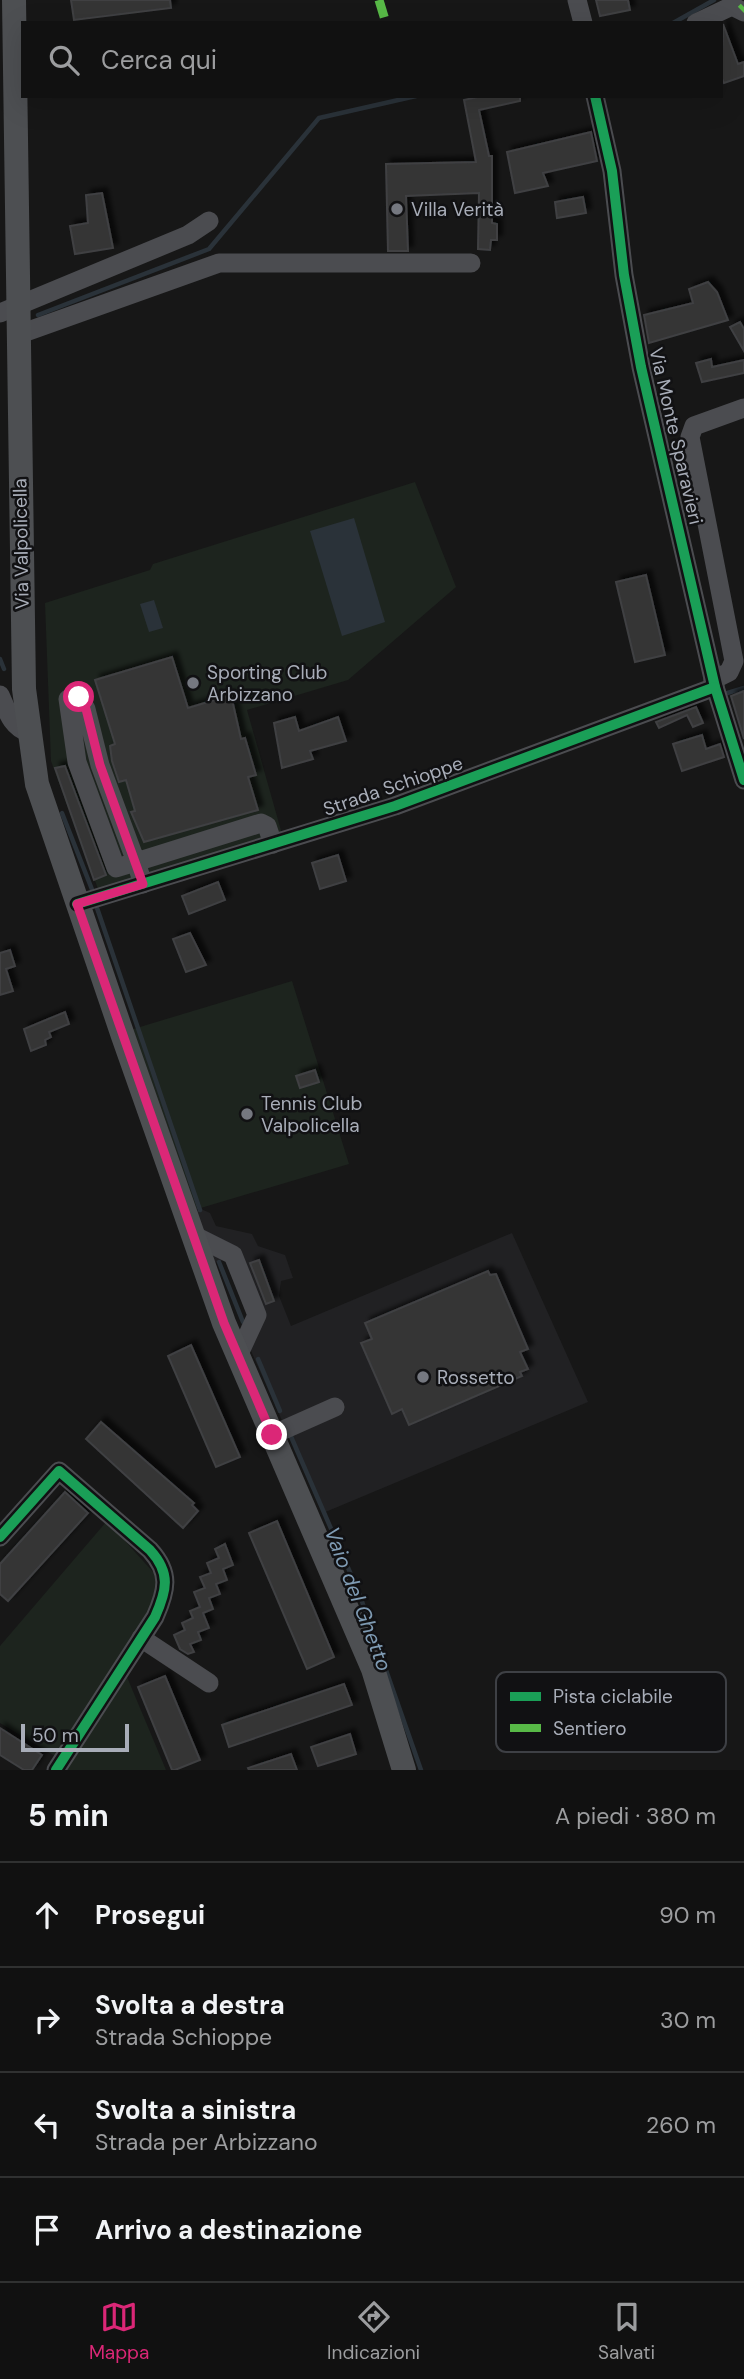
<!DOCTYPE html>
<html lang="it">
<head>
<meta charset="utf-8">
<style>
	:root { --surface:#111; --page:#1a1a1a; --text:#f1f3f6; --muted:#9c9d9f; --line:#303131; --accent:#db2777 }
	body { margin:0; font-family:"DM Sans",sans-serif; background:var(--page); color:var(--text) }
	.scale { position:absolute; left:21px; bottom:18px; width:108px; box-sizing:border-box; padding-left:7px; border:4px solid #a8adb8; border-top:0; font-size:19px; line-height:24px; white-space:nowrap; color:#a8adb8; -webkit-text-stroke:5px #111113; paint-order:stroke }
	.stop { position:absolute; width:21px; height:21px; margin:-16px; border:5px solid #db2777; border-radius:50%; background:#fff }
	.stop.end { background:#db2777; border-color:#fff; box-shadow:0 2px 7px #0008 }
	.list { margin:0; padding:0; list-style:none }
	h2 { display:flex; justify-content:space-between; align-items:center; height:91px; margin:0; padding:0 28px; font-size:30px }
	h2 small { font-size:23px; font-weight:400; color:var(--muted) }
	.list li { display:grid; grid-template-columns:46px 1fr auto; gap:21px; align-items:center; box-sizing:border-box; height:105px; padding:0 28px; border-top:2px solid var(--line) }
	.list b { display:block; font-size:26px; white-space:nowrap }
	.list p { margin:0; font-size:23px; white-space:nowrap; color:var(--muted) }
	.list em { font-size:23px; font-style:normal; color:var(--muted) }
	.icon { flex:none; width:38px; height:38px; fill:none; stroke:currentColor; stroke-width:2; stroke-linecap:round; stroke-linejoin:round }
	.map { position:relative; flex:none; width:744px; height:1770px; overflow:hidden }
	.search { position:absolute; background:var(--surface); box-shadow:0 7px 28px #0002; left:21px; right:21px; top:21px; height:77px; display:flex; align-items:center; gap:18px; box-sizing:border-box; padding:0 24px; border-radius:0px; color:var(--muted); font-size:26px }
	.sheet { height:511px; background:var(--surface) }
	nav { display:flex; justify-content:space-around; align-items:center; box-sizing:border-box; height:98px; border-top:2px solid var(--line); background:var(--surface); font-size:19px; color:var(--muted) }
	nav a { display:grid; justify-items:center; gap:4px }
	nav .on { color:var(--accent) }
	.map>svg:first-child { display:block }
	.built { fill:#212123 }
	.green { fill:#1d241e }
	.water { fill:#2a3239 }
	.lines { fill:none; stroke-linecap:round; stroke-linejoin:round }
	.stream { stroke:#2a3239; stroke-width:4.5 }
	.building { fill:#353536; stroke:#3f4043; stroke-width:2; filter:url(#shadow) }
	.minor { stroke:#4b4c50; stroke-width:19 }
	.major { stroke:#4d4f52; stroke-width:24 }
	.quiet { stroke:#58b947; stroke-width:9; stroke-dasharray:18 9; stroke-linecap:butt }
	.cycleway-casing { stroke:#111113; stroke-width:15 }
	.cycleway { stroke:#1a9f57; stroke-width:10 }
	.route { stroke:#db2777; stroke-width:9 }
	.poi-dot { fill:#757880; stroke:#111113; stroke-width:2.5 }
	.labels { text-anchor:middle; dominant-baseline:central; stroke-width:5; stroke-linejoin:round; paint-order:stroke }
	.poi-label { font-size:19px; fill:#a8adb8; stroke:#111113; text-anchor:start }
	.street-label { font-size:19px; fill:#a8adb8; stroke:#111113 }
	.water-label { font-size:21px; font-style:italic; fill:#7f9bb3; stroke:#111113 }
	.key { fill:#111113; stroke:#3e4045; stroke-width:2 }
	.key-label { font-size:19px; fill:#a8adb8 }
</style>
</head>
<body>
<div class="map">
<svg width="744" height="1770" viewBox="0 0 744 1770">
	<defs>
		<filter id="shadow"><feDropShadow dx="5" dy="-5" stdDeviation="2" flood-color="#0009"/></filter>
	</defs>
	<rect width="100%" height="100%" fill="#171717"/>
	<path class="built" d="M201,1209l9,4 6,13 36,8 6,12 27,9 8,23 -12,3 -2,15 12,30 221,-93 76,169 -265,111 -75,-169 -7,-19 8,-10 -22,-56 -13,4 -21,-51z"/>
	<g class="green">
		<path d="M415,482l41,105 -108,93 -101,30 35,124 -184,55 -47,-128 -6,-158 105,-33 3,-6z"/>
		<path d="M292,981l57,183 -155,46 -64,-180z"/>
		<path d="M107,1521l55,61 -35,95 39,93h-118l7,-14 -55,-33v-77z"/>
	</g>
	<g class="water">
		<path d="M354,518l31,104 -43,14 -32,-105z"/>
		<path d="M154,600l9,28 -14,4 -9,-28z"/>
	</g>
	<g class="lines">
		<g class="stream">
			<path d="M673,23l41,-23"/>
			<path d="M38,315l171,-66 110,-131 97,-22"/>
			<path d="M0,659l4,10"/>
			<path d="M721,695l23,-7"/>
			<path d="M62,813l31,79"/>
			<path d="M96,905l104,305"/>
			<path d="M219,1262l24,60"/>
			<path d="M258,1359l22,52"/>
			<path d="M289,1432l70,161 62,177"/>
		</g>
	</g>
	<g class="building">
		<path d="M71,0h99l1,8 -97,12z"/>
		<path d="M596,0h32l2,10 -30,6z"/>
		<path d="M723,24l15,40 6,-2v14l-20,7 -3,-6z"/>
		<path d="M482,96h38v5l-41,9 10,46h3v67l5,1v16h-6l-1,10 -12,-1 1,-56 -73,3 2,55h-20l-2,-87 90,-2 -12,-62z"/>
		<path d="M591,132l6,29 -54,12 5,13 -33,7 -8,-41z"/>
		<path d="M102,193l11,55 -38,6 -5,-28 18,-3 -2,-28z"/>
		<path d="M583,197l3,16 -29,5 -2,-16z"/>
		<path d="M708,282l9,10 11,28 -79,23 -5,-28 49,-12 -4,-14z"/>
		<path d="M740,322l4,7v22l-14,-24z"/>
		<path d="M711,359l1,8 32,-7v13l-42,9 -6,-19z"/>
		<path d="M646,575l19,80 -30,7 -19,-80z"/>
		<path d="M172,657l16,51 43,-13 10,44 4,-1 11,37 -8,2 10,33 -114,32 -13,-30 4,-1 -9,-31 -7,2 -7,-21 -2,-15 5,-2 -20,-64z"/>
		<path d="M744,691v48l-13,-43z"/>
		<path d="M696,707l7,16 -10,4 -6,-12 -28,13 -3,-6z"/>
		<path d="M295,717l4,14 39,-14 8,24 -36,10 3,8 -31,9 -8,-45z"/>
		<path d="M702,735l4,14 14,-5 4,13 -42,14 -9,-27z"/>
		<path d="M65,766l41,109 -12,5 -39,-112z"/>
		<path d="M338,855l8,26 -26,8 -8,-26z"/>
		<path d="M218,882l7,18 -36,14 -7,-18z"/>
		<path d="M190,933l16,32 -20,7 -13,-33z"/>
		<path d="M10,950l5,16 -9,3 7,22 -13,4v-42z"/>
		<path d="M65,1012l4,12 -20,8 2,5 -6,3 1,5 -15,6 -7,-22z"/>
		<path d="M315,1070l4,12 -19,6 -4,-12z"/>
		<path d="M259,1260l15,41 -8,3 -16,-41z"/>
		<path d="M488,1271l2,4 6,-1 32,75 -8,3 8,17 -8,3 2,4 -113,49 -7,-16 -10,5 -31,-71 11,-4 -7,-16z"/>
		<path d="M191,1345l49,112 -24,10 -48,-111z"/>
		<path d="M101,1422l93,81 -2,2 6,6 -15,17 -97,-89z"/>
		<path d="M65,1492l23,21 -80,88 -8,-7v-30z"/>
		<path d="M277,1521l57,136 -27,12 -58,-136z"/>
		<path d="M225,1544l8,21 -10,4 4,11 -11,4 4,10 -11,4 4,11 -10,4 6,15 -11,4 3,8 -11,4 4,8 -6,2 -8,-5 -6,-14 11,-5 -3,-7 11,-5 -3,-7 10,-4 -6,-15 11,-4 -5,-11 11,-4 -4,-10 12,-5 -4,-9z"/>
		<path d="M165,1676l35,84 -25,10h-3l-34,-83z"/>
		<path d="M344,1684l8,21 -123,42 -7,-22z"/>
		<path d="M0,1728l42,27 -10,15h-8l-24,-15z"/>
		<path d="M350,1734l6,20 -38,12 -7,-19z"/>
		<path d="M291,1754l6,16h-48l-1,-2z"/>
	</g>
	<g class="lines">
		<g class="minor">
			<path d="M577,0l6,23"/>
			<path d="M696,23l36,-17 12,6"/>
			<path d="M595,96l17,75 12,104 17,92 74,320 29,93"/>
			<path d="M0,313l188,-78 21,-14"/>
			<path d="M20,334l199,-71h252"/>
			<path d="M713,680l16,-8 5,-11 -44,-224 4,-11 50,-18"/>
			<path d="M0,695c7,15 11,32 28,37"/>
			<path d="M143,884l-7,-22 -20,6 -39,-106 -9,-63 11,-2 7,12 14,56 36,97 125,-39 6,3 6,18"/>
			<path d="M77,904l318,-98 320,-119"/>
			<path d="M193,1235l40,20 24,60 -19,41"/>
			<path d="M272,1435l63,-28"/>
			<path d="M0,1537l59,-66 91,79c21,23 17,40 5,67l-99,153"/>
			<path d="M141,1638l68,45"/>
		</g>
		<path class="major" d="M14,0l10,689 13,95 86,252 101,287 149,346 31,101"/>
		<g class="quiet">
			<path d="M379,0l7,23"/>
			<path d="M741,10l3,-3"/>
		</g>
		<defs>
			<g id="cycleway">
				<path d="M595,96l17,75 12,104 17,92 74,320 29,93"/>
				<path d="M77,904l318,-98 320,-119"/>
				<path d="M0,1537l59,-66 91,79c21,23 17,40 5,67l-99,153"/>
			</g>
		</defs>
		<use href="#cycleway" class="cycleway-casing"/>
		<use href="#cycleway" class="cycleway"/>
	</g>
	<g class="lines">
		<path class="route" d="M79,697l7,12 14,56 43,119 -66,20 147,419 48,112"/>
	</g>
	<g class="poi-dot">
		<circle cx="397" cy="209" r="7"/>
		<circle cx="193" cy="683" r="7"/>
		<circle cx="247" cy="1114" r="7"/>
		<circle cx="423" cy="1377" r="7"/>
	</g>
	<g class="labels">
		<g class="poi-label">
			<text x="411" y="209">Villa Verità</text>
			<text x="207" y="672">Sporting Club<tspan x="207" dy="22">Arbizzano</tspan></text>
			<text x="261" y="1103">Tennis Club<tspan x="261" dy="22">Valpolicella</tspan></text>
			<text x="437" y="1377">Rossetto</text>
		</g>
		<g class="street-label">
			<text transform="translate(676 436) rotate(77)">Via Monte Sparavieri</text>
			<text transform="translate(21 544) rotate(-91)">Via Valpolicella</text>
			<text transform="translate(393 786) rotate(-19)">Strada Schioppe</text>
		</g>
		<g class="water-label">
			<text transform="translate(358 1599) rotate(69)">Vaio del Ghetto</text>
		</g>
	</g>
	<rect x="496" y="1672" width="230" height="80" rx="10" class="key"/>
	<rect x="510" y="1692" width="31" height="9" fill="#1a9f57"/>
	<rect x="510" y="1724" width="31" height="8" fill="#58b947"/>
	<g class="key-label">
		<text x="553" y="1703">Pista ciclabile</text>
		<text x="553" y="1735">Sentiero</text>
	</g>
</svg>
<div class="scale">50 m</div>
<div class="stop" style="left:79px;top:697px"></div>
<div class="stop end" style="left:272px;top:1435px"></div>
<div class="search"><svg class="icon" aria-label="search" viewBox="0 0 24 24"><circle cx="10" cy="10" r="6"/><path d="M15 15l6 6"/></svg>Cerca qui</div>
</div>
<section class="sheet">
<h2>5 min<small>A piedi · 380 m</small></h2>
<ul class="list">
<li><svg class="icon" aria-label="ahead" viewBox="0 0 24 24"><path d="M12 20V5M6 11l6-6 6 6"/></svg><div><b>Prosegui</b></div><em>90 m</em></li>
<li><svg class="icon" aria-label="right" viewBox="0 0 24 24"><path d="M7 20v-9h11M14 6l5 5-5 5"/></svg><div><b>Svolta a destra</b><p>Strada Schioppe</p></div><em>30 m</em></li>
<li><svg class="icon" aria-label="left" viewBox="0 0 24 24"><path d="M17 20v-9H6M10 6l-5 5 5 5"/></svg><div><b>Svolta a sinistra</b><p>Strada per Arbizzano</p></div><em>260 m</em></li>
<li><svg class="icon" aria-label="arrive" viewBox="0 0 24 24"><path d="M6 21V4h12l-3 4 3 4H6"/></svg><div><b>Arrivo a destinazione</b></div></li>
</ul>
</section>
<nav>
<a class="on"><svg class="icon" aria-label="map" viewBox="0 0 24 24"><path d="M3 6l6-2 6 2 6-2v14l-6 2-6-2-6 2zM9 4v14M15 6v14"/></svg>Mappa</a>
<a><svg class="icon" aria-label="directions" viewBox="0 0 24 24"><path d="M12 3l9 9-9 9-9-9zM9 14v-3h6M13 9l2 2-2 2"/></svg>Indicazioni</a>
<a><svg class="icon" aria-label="saved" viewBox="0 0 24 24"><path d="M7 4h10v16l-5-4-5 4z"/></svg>Salvati</a>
</nav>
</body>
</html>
